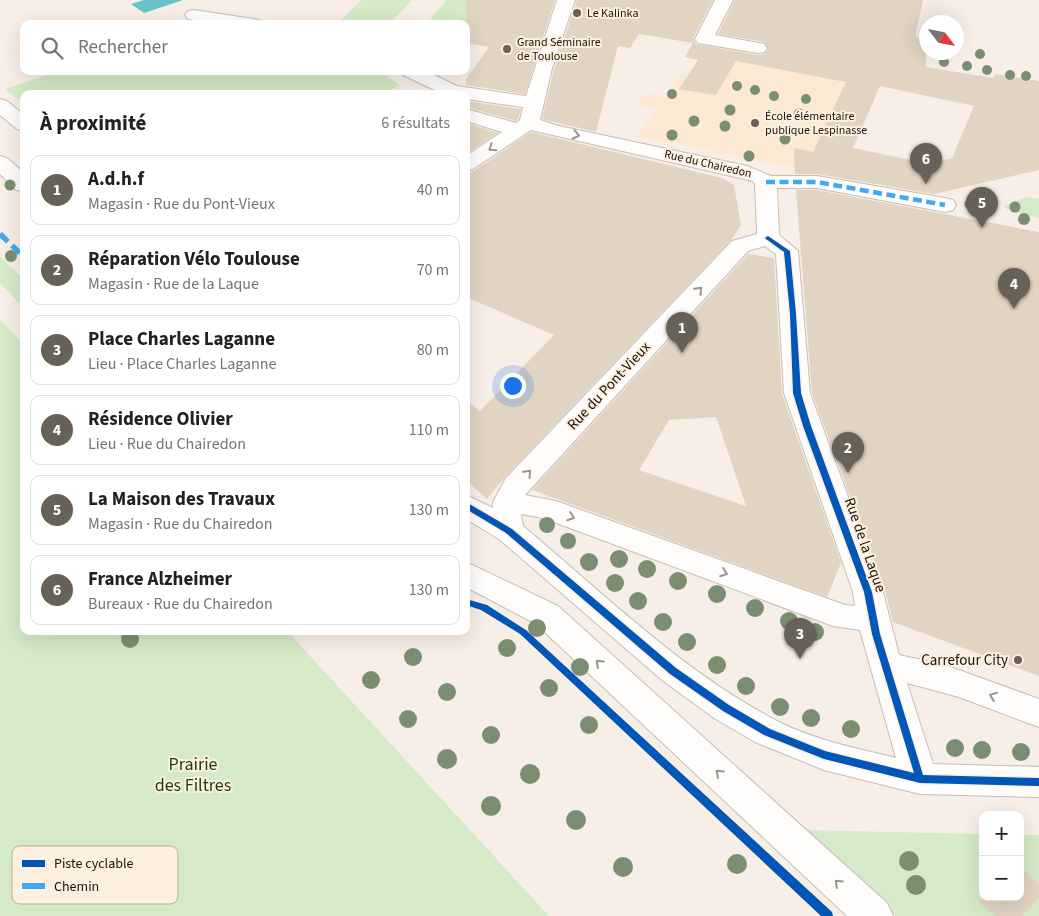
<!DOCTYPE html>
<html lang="fr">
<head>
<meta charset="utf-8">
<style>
	:root { --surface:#fff; --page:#f6f6f6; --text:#202124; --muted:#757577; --line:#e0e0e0; --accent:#686157 }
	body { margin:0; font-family:"Source Sans 3",sans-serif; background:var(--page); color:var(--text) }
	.controls { position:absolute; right:15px; bottom:15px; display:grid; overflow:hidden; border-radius:10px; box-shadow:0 5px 20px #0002 }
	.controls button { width:45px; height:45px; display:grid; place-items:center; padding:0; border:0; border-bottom:1px solid var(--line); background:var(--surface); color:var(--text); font:25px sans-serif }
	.compass { position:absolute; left:919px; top:15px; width:45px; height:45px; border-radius:50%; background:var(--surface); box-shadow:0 5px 20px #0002; rotate:122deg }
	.you { position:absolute; left:512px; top:385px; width:18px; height:18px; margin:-12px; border:4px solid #fff; border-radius:50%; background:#1a73e8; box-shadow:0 0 0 8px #1a73e833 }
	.badge { display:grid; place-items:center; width:32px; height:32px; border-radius:50%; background:var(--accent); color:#fff; font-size:16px; font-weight:700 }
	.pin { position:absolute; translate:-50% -41px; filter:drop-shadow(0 1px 2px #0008) }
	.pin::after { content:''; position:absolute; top:26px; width:18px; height:15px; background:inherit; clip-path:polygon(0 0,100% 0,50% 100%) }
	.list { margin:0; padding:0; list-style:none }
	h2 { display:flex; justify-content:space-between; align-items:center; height:65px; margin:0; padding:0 20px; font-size:21px }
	h2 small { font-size:16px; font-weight:400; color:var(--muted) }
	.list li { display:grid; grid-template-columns:32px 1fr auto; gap:15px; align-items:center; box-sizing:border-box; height:70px; margin:0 10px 10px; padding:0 10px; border:1px solid var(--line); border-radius:10px }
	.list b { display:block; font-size:19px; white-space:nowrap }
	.list p { margin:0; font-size:16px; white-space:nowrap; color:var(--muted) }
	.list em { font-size:16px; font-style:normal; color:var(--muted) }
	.icon { flex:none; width:28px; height:28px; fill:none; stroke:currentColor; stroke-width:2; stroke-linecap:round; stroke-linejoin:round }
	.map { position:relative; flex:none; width:1039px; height:916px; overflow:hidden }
	.search { position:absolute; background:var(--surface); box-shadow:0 5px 20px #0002; left:20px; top:20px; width:450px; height:55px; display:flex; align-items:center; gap:12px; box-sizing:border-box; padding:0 18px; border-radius:10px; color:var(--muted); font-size:19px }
	.panel { position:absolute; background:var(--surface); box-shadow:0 5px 20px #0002; left:20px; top:90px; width:450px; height:545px; border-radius:10px }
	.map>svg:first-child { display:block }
	.built { fill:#fbe9d4 }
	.green { fill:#d4eac8 }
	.water { fill:#68c4ca }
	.building { fill:#e2d4c3; fill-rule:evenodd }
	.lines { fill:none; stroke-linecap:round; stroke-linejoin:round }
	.minor-casing { stroke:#c5beb5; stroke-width:2 }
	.minor { fill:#fefdfb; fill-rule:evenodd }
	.quiet-far1 { stroke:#3fa9f5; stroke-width:4.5; stroke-dasharray:9 4.5; stroke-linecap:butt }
	.quiet { stroke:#3fa9f5; stroke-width:5.5; stroke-dasharray:11 5.5; stroke-linecap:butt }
	.cycleway-casing { stroke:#fdf0e1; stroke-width:3 }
	.cycleway { fill:#0057b8; fill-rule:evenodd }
	.tree { fill:#7c8e72 }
	.oneway { stroke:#98948f }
	.poi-dot { fill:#686157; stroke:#fdf0e1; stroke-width:2 }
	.labels { text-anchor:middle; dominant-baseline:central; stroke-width:4; stroke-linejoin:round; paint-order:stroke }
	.far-poi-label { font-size:12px; fill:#1b140a; stroke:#fdf0e1; text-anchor:start }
	.far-street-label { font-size:12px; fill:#1b140a; stroke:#fdf0e1 }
	.street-label { font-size:15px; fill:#1b140a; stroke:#fdf0e1 }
	.poi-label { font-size:15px; fill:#1b140a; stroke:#fdf0e1; text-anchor:end }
	.near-park-label { font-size:18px; fill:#173e12; stroke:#fdf0e1 }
	.key { fill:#fdf0e1; stroke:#b9aea0; stroke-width:1 }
	.key-label { font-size:14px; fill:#1b140a }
</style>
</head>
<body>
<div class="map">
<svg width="1039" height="916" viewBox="0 0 1039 916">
	<rect width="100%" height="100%" fill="#f7efe7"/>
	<path class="built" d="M741,52l144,24 -45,100 -203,-39 20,-28 -21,-4 9,-12 20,3 16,-22 43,8z"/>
	<g class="green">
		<path d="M362,0h50l-23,24 -49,-3z"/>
		<path d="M447,0h50l-31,24 -36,-5z"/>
		<path d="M59,71h320l21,14 -17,9h-359v10l-19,-15z"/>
		<path d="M1030,197l3,2 6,-1v20l-28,-6 -7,-5 6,-5z"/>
		<path d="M0,256l24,24v28l-24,-25z"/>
		<path d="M0,320l24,25v286h263l262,285h-549z"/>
		<path d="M800,830l183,4v63h37v-62h19v81h-143z"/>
	</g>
	<path class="water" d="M144,0h39l-39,13 -13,-9z"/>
	<g class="building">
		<path d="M466,0h89l-30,94 -59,-9v-6l23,-32 -23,-4z"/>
		<path d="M577,0h136l-20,38 3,6 62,11 6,-1 4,-5 -4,-7 -46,-8 17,-34h188l-8,37 11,1v29l68,11 1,-4 44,7v89l-105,24 -117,-20h-22l-1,-26 19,4 33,-70 -110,-21 -20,34 -37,-6 19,-29 -13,-3 8,-14 -54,-9 -9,14 -12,-2 -22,86 -54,-13 12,-50zM880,86l94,20 -22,52 -21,6 -78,-16z"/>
		<path d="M466,101l55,8 -3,10 -2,2 -50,-14z"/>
		<path d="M466,123l32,10 -32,21z"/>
		<path d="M531,132l191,46 12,7 7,40 -9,14 -227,238 -18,22 -21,-19v-80l14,11 74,-76 -88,-38v-124l8,-2z"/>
		<path d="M796,190h21l222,42v444l-146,-54 -8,-31 -25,-72 -1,2 -47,-128z"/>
		<path d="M748,254l26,4 8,136 59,169 -14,34 -295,-107zM716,417l30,89 -107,-36 30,-50z"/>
		<path d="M1020,868l19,16v14l-17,18h-27l-17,-15 5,-4h37z"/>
	</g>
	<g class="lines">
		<defs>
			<g id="minor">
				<path d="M557,0h18l-23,68 -12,52 19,6 188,40 24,10h46l128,22 8,2 3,5 -3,5 -8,2 -128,-24h-40l2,47 19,16 12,142 73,199 16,63 46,10 94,34v28l-80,-30 -52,-14 26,81 106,3v30l-119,-3 -96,-24 -69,-28 -41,-24 -52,-38 -163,-141 -33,-20v-24l27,13v-6l13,-24 226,-237 25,-7 -2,-50 -2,-3 -222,-51 -58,39 -7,2v-15l36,-24 -36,-11v-12l50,14 4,-3 3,-13 -57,-8v-5h-23l-40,-19 -2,-4h25l31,15 69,10zM765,246l11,8 8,139 69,199 2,14 -10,-1 -289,-104 -31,-6 223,-244zM521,514l22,4 290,108 27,4 36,128c-40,-10 -82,-18 -119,-37 -94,-49 -173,-127 -254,-195z"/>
				<path d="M715,0h18l-18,35 49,9 3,4 -3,4 -6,1 -60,-10 -3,-4z"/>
				<path d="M194,10l59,9 6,1 3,4h-45l-29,-5 -3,-4 3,-4z"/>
				<path d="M0,99l7,2 17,14v16l-7,-2 -17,-14z"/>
				<path d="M0,156l7,2 17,15v18l-8,-1 -16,-16z"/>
				<path d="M466,562l92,44 329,297 6,13h-46l-311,-292 -70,-37z"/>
			</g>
		</defs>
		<use href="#minor" class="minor-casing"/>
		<use href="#minor" class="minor"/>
		<path class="quiet-far1" d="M766,182h51l128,23"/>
		<path class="quiet" d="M0,234l24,23"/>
		<defs>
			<g id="cycleway">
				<path d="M768,236l22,15 6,63 5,79 10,33 61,166 8,42 43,141 116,3v8l-119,-3 -96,-24 -60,-24 -41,-24 -53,-37 -164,-141 -40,-24v-7l46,27 164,139 53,37 41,24 55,22 89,22 -42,-139 -8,-42 -61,-166 -10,-33 -3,-79 -6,-62 -18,-13 -1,-1z"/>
				<path d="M466,599l21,6 39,25 306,282 1,4h-12l-301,-282 -39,-24 -15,-5z"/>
			</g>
		</defs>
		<use href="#cycleway" class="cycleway-casing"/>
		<use href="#cycleway" class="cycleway"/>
	</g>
	<g class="tree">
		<circle cx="980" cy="54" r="5"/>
		<circle cx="944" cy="62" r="5"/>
		<circle cx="967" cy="66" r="5"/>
		<circle cx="987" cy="70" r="5"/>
		<circle cx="1010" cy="75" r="5"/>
		<circle cx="1026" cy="76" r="5"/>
		<circle cx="737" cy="86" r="5"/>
		<circle cx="755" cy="90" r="5"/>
		<circle cx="672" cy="94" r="5"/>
		<circle cx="774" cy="96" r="5"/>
		<circle cx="806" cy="99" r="5"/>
		<circle cx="730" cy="110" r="5.5"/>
		<circle cx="799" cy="114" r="5.5"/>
		<circle cx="694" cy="121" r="5.5"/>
		<circle cx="725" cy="126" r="5.5"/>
		<circle cx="672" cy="135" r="5.5"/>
		<circle cx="785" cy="139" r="5.5"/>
		<circle cx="749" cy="156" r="5.5"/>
		<circle cx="10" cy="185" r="5.5"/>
		<circle cx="970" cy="204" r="5.5"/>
		<circle cx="1015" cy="207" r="5.5"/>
		<circle cx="1024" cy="219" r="6"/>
		<circle cx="11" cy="256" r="6"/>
		<circle cx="547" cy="525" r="8"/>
		<circle cx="568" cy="541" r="8"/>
		<circle cx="619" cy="559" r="9"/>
		<circle cx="589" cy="562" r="9"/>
		<circle cx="647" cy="569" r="9"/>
		<circle cx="678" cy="581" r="9"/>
		<circle cx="615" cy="583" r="9"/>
		<circle cx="717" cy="594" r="9"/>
		<circle cx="638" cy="601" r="9"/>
		<circle cx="755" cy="608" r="9"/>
		<circle cx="789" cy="621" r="9"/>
		<circle cx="663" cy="622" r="9"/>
		<circle cx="537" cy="628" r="9"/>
		<circle cx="815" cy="632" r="9"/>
		<circle cx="130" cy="639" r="9"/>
		<circle cx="687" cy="642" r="9"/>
		<circle cx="507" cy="648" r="9"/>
		<circle cx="413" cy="657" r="9"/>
		<circle cx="717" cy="665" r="9"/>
		<circle cx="580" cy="667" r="9"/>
		<circle cx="371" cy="680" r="9"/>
		<circle cx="746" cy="686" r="9"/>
		<circle cx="549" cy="688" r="9"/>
		<circle cx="447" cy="692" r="9"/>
		<circle cx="780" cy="707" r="9"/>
		<circle cx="811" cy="718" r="9"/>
		<circle cx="408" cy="719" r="9"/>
		<circle cx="589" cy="725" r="9"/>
		<circle cx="851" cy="729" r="9"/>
		<circle cx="491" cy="735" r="9"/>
		<circle cx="955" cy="748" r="9"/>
		<circle cx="982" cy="750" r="9"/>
		<circle cx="1021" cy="752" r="9"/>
		<circle cx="447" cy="759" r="10"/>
		<circle cx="530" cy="774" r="10"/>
		<circle cx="491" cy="806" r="10"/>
		<circle cx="576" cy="820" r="10"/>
		<circle cx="909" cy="861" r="10"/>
		<circle cx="737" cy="864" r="10"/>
		<circle cx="623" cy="867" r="10"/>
		<circle cx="916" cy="885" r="10"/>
	</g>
	<defs><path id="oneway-chevron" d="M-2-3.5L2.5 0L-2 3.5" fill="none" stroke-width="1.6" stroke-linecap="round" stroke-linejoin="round" transform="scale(1.25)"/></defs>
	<g class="oneway">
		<use href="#oneway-chevron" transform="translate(576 135) rotate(12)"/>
		<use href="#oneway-chevron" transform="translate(492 148) rotate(146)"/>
		<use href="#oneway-chevron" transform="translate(699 290) rotate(-47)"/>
		<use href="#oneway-chevron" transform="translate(528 473) rotate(-47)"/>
		<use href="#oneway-chevron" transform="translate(571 517) rotate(20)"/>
		<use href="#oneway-chevron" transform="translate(724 573) rotate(20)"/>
		<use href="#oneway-chevron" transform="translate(599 663) rotate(-137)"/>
		<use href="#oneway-chevron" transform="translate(993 696) rotate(-159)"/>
		<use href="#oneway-chevron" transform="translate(719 773) rotate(-137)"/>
		<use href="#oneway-chevron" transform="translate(838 883) rotate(-137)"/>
	</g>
	<g class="poi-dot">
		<circle cx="577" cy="13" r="5"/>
		<circle cx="507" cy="49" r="5"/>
		<circle cx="755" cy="123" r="5"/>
		<circle cx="1018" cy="660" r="5"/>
	</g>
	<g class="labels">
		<g class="far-poi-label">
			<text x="587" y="13">Le Kalinka</text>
			<text x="517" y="42">Grand Séminaire<tspan x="517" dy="14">de Toulouse</tspan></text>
			<text x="765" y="116">École élémentaire<tspan x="765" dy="14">publique Lespinasse</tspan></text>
		</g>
		<g class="far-street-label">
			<text transform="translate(708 164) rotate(13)">Rue du Chairedon</text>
		</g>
		<g class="street-label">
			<text transform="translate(609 386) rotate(-47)">Rue du Pont-Vieux</text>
			<text transform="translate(865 545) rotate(71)">Rue de la Laque</text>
		</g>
		<g class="poi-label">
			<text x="1008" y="660">Carrefour City</text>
		</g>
		<g class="near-park-label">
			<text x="193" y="764">Prairie<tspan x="193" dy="21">des Filtres</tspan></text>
		</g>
	</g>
	<rect x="12" y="846" width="166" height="58" rx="8" class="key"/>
	<rect x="22" y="860" width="23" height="7" fill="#0057b8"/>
	<rect x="22" y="883" width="23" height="6" fill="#3fa9f5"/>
	<g class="key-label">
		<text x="54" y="868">Piste cyclable</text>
		<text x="54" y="891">Chemin</text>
	</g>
</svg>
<div class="controls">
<button>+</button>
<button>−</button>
</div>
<svg class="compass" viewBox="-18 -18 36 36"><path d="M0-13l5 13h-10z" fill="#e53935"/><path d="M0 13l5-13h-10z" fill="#757577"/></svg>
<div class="you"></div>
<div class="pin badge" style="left:682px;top:353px">1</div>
<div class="pin badge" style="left:848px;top:473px">2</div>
<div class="pin badge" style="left:800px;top:659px">3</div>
<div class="pin badge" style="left:1014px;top:309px">4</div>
<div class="pin badge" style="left:982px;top:228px">5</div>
<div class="pin badge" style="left:926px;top:184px">6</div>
<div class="search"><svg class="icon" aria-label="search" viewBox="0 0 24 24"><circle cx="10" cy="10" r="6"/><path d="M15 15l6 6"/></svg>Rechercher</div>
<section class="panel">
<h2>À proximité<small>6 résultats</small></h2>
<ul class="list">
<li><span class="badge">1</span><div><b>A.d.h.f</b><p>Magasin · Rue du Pont-Vieux</p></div><em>40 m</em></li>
<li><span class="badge">2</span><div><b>Réparation Vélo Toulouse</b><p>Magasin · Rue de la Laque</p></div><em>70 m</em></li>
<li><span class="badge">3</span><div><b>Place Charles Laganne</b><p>Lieu · Place Charles Laganne</p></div><em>80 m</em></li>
<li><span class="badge">4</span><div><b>Résidence Olivier</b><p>Lieu · Rue du Chairedon</p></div><em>110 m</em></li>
<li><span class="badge">5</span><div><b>La Maison des Travaux</b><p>Magasin · Rue du Chairedon</p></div><em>130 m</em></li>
<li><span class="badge">6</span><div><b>France Alzheimer</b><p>Bureaux · Rue du Chairedon</p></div><em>130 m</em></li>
</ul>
</section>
</div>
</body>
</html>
